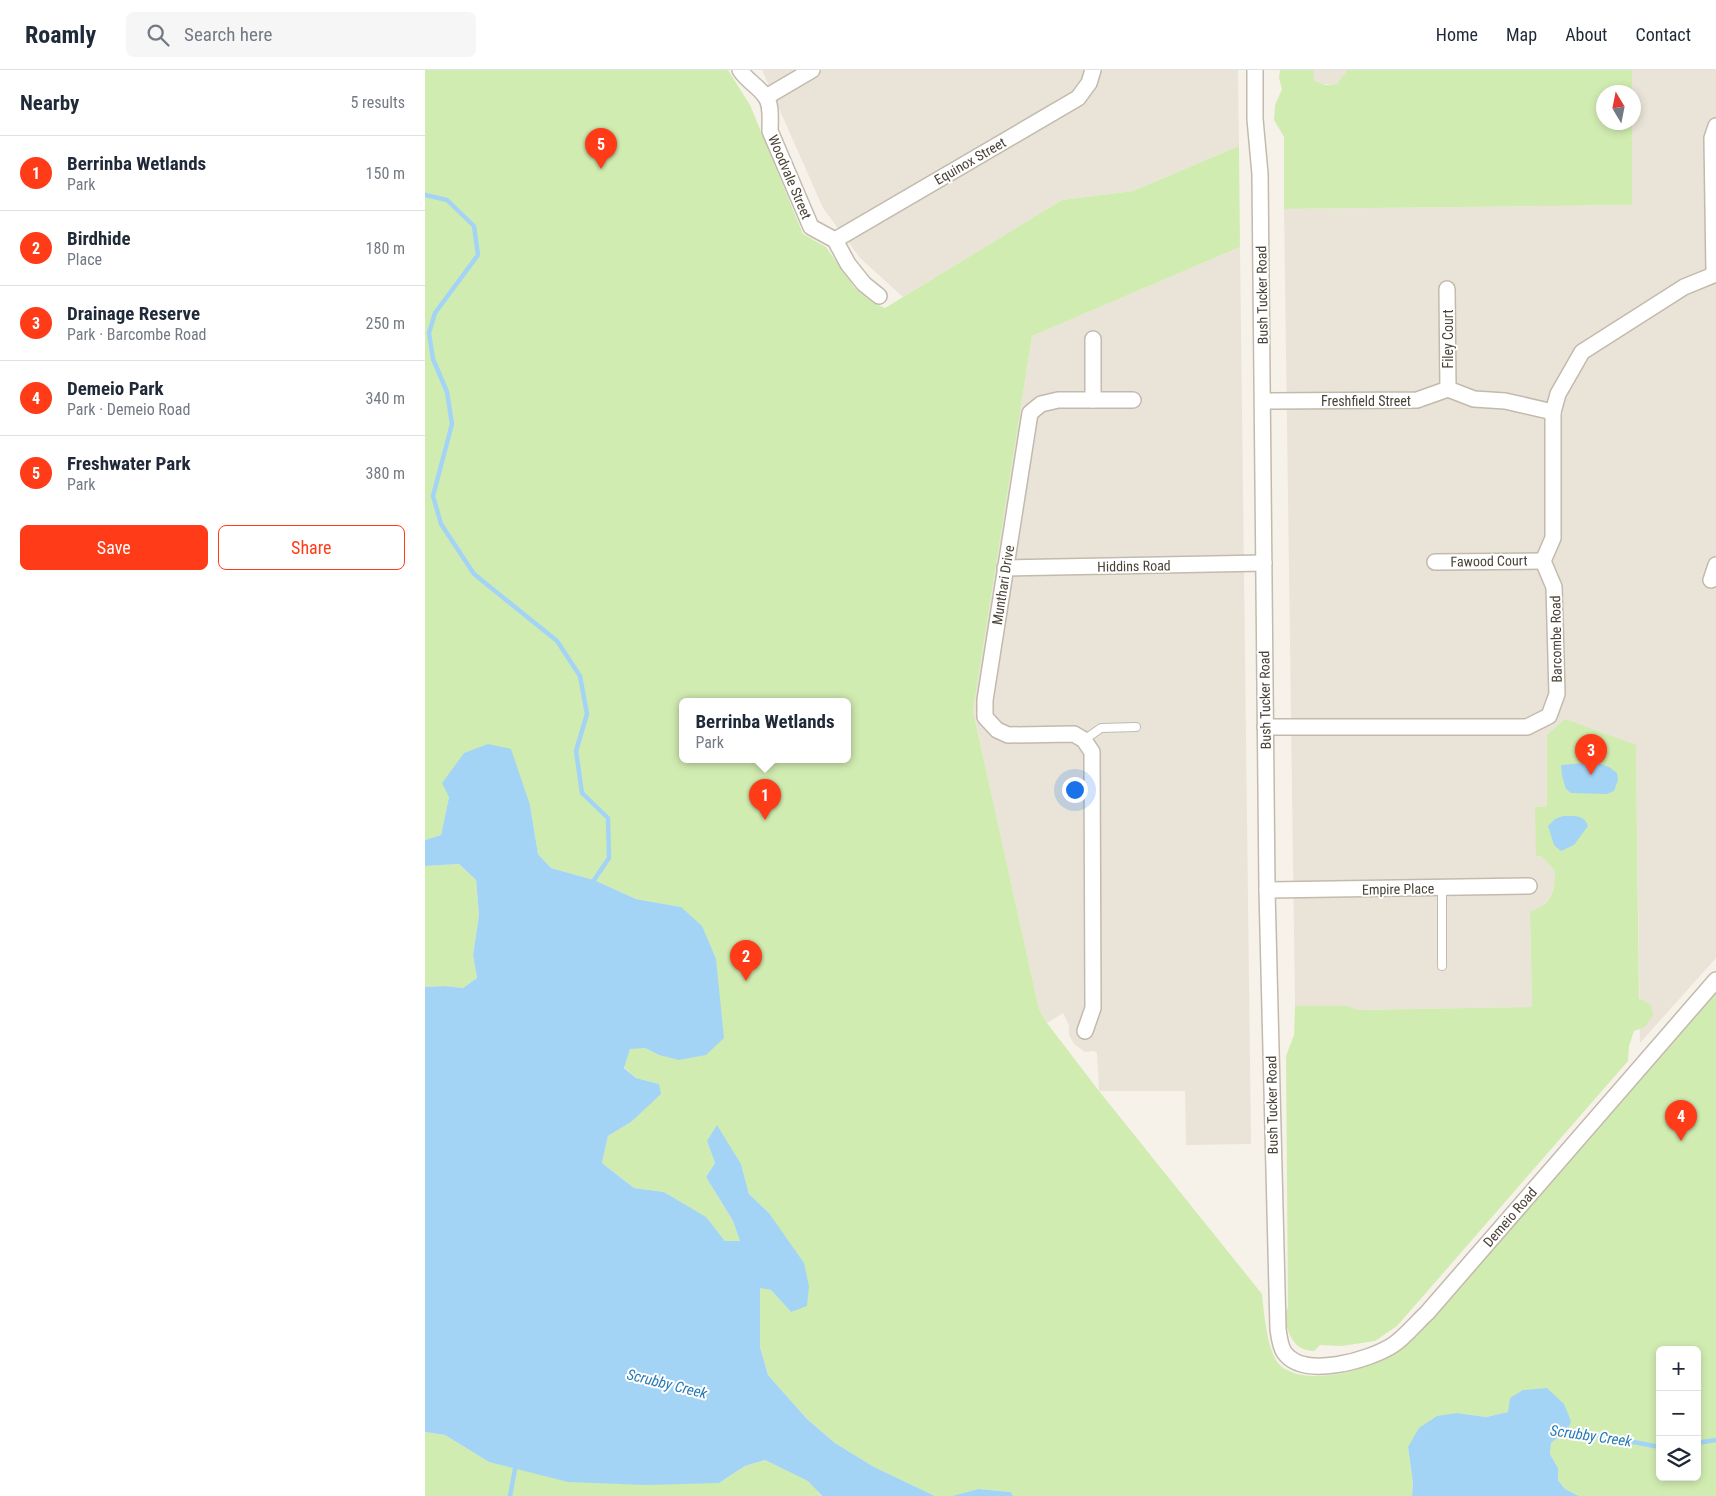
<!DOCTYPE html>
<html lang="en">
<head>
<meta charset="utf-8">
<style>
	:root { --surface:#fff; --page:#f6f6f7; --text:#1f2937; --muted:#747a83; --line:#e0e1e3; --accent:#ff3b18 }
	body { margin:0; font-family:"Roboto Condensed",sans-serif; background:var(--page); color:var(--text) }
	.controls { position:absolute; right:15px; bottom:15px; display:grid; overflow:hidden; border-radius:8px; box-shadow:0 2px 8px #0003 }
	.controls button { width:45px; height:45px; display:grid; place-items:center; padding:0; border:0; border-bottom:1px solid var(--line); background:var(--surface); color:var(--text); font:25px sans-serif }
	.compass { position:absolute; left:1171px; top:15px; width:45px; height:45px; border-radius:50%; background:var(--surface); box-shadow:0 2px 8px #0003; rotate:350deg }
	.you { position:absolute; left:649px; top:719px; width:18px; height:18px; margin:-12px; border:4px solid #fff; border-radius:50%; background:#1a73e8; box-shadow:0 0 0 8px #1a73e833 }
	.badge { display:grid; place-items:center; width:32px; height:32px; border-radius:50%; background:var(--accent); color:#fff; font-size:16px; font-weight:700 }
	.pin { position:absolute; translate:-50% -41px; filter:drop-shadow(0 1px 2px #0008) }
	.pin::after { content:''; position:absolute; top:26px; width:18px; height:15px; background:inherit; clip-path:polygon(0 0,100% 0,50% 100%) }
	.popup { position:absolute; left:254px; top:628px; width:172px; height:65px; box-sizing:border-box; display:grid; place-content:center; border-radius:8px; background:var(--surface); filter:drop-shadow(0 1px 4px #0005); font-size:16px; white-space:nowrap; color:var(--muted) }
	.popup b { font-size:19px; color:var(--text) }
	.popup::after { content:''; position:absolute; left:50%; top:100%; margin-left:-10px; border:10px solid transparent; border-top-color:var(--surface) }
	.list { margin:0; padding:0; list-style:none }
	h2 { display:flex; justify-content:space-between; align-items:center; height:65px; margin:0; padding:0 20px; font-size:21px }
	h2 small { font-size:16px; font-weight:400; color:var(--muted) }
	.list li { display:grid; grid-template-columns:32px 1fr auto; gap:15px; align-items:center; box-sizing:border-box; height:75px; padding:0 20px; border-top:1px solid var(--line) }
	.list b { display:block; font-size:19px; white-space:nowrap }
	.list p { margin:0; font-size:16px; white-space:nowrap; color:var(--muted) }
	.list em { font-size:16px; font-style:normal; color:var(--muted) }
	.actions { display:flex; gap:10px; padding:15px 20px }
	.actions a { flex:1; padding:11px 0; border:1px solid var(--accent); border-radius:8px; text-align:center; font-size:18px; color:var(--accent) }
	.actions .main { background:var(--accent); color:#fff }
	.icon { flex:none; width:28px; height:28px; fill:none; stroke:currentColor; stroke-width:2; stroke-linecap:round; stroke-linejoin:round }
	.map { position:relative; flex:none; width:1291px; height:1426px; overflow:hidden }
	header { display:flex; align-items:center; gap:30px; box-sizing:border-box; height:70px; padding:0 25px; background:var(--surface); border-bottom:1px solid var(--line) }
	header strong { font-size:24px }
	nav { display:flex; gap:28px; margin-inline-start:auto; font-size:18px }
	.search { width:350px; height:45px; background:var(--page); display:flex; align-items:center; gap:12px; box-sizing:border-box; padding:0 18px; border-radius:8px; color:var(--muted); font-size:19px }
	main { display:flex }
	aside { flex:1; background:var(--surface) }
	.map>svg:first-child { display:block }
	.residential { fill:#eae4d8 }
	.green { fill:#d1ecb1; fill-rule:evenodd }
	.water { fill:#a4d4f5 }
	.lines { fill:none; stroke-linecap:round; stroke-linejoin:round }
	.stream { stroke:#a4d4f5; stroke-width:4.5 }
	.lane-casing { stroke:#c2baac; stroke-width:10 }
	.street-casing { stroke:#c2baac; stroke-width:18 }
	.lane { stroke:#fff; stroke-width:8 }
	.street { stroke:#fff; stroke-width:15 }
	.labels { text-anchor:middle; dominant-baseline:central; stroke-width:4; stroke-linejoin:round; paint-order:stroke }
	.street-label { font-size:14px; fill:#4b4337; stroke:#fff }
	.water-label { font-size:15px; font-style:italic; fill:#287ab5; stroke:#fff }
</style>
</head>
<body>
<header>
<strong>Roamly</strong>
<div class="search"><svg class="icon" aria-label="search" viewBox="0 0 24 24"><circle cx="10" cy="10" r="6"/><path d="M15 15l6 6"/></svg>Search here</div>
<nav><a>Home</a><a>Map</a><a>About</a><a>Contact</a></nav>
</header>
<main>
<aside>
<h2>Nearby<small>5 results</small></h2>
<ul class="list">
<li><span class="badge">1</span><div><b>Berrinba Wetlands</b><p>Park</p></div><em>150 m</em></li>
<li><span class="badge">2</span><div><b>Birdhide</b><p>Place</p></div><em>180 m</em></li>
<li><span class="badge">3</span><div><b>Drainage Reserve</b><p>Park · Barcombe Road</p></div><em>250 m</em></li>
<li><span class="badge">4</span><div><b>Demeio Park</b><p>Park · Demeio Road</p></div><em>340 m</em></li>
<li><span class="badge">5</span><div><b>Freshwater Park</b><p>Park</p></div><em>380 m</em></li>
</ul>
<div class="actions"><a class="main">Save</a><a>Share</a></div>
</aside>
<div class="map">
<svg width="1291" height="1426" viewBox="0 0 1291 1426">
	<rect width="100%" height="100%" fill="#f6f2ea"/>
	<g class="residential">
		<path d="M337,0h476l1,76 -106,45 -71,9 -159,97 -43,-39 -37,-50z"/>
		<path d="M859,0h136l1,12 -136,3z"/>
		<path d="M1207,0h84v888l-76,85 -4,-298 -89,-10v71l-11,1 5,49 14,15v10l-4,15 -10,12 -11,3 2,96 -174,3 -10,-4h-53l-11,-797 348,-4v-82l1,-1v-30h-1z"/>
		<path d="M815,177l11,897 -65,1 -1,-54h-86l-2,-38 -3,-2 -9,1 -11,-8 -5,-9v-10l-6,-12 -16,10 -8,-14 -66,-298 59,-375z"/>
	</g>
	<g class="green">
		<path d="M0,0h303l22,35 53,129 23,13 29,41 18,15 12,5 177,-108 71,-9 106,-45 1,101 -208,89 -59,375 66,298 8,14 52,68 163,203c2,17 5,62 20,73 26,19 80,4 107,-10 5,-2 10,-7 15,-11l312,-356v506h-137l-14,-7 -7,-9v-12l-8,-14 1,-11 17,-14 -60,-17 -22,5 -29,-4 -49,34 5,36 -1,13h-399l-2,-4 -33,-3 -26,7h-17l-61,-29 -39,-24 -28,-24 -39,-44 -8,-28v-60l11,3 20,22 -22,-99 -20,-19 -8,-30 -34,-23 8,22 -9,14 27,44 7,20h-15l-20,-24 -41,-25 -30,-4 -32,-25 6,-27 23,-14 28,-38 -23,-6 -12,-11 6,-19h15l14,7 22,-148 -45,-8 -42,-19 -43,-12 -13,-14 -8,-49 -81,-8 -8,38 -16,5zM258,631h164v58h-164zM1235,1280h37v127h-37z"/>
		<path d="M855,0h33l1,11 12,4 11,-1 5,-7 4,-3v-4h286v22h-29v30l29,1v82l-348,4v-72l-10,-17 1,-15 7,-16 -3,-11z"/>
		<path d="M1140,649l71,26 3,254 4,1 8,5 2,10 -8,12 -11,4 -5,15 -1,15 -231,265 -22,15 -33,5 -22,-1 -6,6c-21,-1 -24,-15 -30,-32l4,-12 -2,-251 8,-21 1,-29h53l10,4 174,-3 -2,-96c21,-5 25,-20 25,-40l-14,-15h-5l-1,-49 12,-1v-71z"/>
		<path d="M34,794l17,16 3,35 -6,40 4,23 -14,10 -19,-2 -19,1v-121z"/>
		<path d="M0,1362l20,3 44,27 230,21 26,-17 20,-6 44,21 12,15h-396z"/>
	</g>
	<g class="water">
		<path d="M63,674l23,5 19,56 8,49 13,14 43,12 42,19 45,8 21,19 14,33 8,79 -18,17 -27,5 -20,-5 -14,-7 -15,1 -6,19 12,10 23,6 2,10 -30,28 -23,14 -6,27 32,25 30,4 42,25 19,24h15l-7,-20 -27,-44 9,-14 -8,-22 10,-16 24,39 8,30 20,19 35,50 5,23 -2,20 -16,6 -20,-22 -11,-2v59l8,28 39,44 28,24 39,24 61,29h-113l-14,-15 -43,-21 -20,6 -26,17 -73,2 -78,-3 -79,-20 -44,-27 -20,-3v-445l19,-1 19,2 14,-10 -4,-23 6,-40 -3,-35 -17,-16 -34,2v-26l16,-5 8,-38 -7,-14 22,-30z"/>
		<path d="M1171,692l13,5 8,6 1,7 -4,11 -7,3 -36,-1 -5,-4 -4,-13 -1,-11z"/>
		<path d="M1138,746c11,0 21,-2 25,10l-14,19 -13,6 -7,-6 -6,-19 7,-7z"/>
		<path d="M1122,1318l17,16 7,17 -3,8 -17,14 -1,11 8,14v12l7,9 14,7h-167l1,-13 -5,-36 11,-19 18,-12 20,-3 29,4 22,-5 2,-14 13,-8z"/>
		<path d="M553,1419l33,3 2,4h-61z"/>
	</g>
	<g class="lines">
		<g class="stream">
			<path d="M0,125l22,5 27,26 4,29 -43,58 -6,20 4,26 14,33 5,32 -19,72 8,28 33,50 83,67 23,35 7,38 -11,37 6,42 26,25 1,40 -15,22"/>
			<path d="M1138,1359l97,18"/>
			<path d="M1272,1373l19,-3"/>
			<path d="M85,1426l5,-27"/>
		</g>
		<defs>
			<g id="lane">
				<path d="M659,670l17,-12 35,-1"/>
				<path d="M1017,896v-78"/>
			</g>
			<g id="street">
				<path d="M315,0c7,11 18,16 25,26 7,8 5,24 5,35l41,96 24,13 13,24 16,20 15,12"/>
				<path d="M830,0v49l5,55 7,716 11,439c1,7 2,17 6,23 19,28 86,8 109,-7 12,-8 23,-22 34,-32l289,-333"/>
				<path d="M341,27l46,-27"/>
				<path d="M410,170l243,-142 11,-15 4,-13"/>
				<path d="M1289,204l-2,-136 4,-12"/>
				<path d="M1022,219l1,100"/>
				<path d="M668,330v-61"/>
				<path d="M839,331l153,-1 31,-11 26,10 31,2 48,11"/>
				<path d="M1010,492l108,-1"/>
				<path d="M580,498l259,-5"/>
				<path d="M1286,510l5,-15"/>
				<path d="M840,657h262l22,-11 8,-22 -3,-107 -11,-26 10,-23v-126l5,-18 24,-42 102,-65 32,-13"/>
				<path d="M842,820l262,-4"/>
				<path d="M660,961l8,-23 -1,-256 -8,-12 -10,-6 -66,1 -11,-5 -12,-13v-17l45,-287 11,-9 17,-4h75"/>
			</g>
		</defs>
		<use href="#lane" class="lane-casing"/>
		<use href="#street" class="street-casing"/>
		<use href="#lane" class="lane"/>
		<use href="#street" class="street"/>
	</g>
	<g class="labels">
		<g class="street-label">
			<text transform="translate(545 91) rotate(-30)">Equinox Street</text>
			<text transform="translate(365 107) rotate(67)">Woodvale Street</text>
			<text transform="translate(837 225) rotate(-91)">Bush Tucker Road</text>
			<text transform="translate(1023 269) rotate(-90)">Filey Court</text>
			<text x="941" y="331">Freshfield Street</text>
			<text transform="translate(1064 491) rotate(-1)">Fawood Court</text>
			<text transform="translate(709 496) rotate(-1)">Hiddins Road</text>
			<text transform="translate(578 515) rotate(-81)">Munthari Drive</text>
			<text transform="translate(1131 569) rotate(-91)">Barcombe Road</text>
			<text transform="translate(840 630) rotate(-91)">Bush Tucker Road</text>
			<text transform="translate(973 819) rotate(-1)">Empire Place</text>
			<text transform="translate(847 1035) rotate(-91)">Bush Tucker Road</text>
			<text transform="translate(1085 1147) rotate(-49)">Demeio Road</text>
		</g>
		<g class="water-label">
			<text transform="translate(242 1314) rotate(14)">Scrubby Creek</text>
			<text transform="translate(1166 1366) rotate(8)">Scrubby Creek</text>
		</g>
	</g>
</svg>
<div class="controls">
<button>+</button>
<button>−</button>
<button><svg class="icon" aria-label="layers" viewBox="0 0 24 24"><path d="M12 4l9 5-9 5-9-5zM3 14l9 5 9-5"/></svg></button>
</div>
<svg class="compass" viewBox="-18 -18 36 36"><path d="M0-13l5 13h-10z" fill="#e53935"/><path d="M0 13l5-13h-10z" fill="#747a83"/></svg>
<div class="you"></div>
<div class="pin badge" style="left:340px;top:750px">1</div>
<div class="popup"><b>Berrinba Wetlands</b>Park</div>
<div class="pin badge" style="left:321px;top:911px">2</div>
<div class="pin badge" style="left:1166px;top:705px">3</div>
<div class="pin badge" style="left:1256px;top:1071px">4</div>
<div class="pin badge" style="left:176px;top:99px">5</div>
</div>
</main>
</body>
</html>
